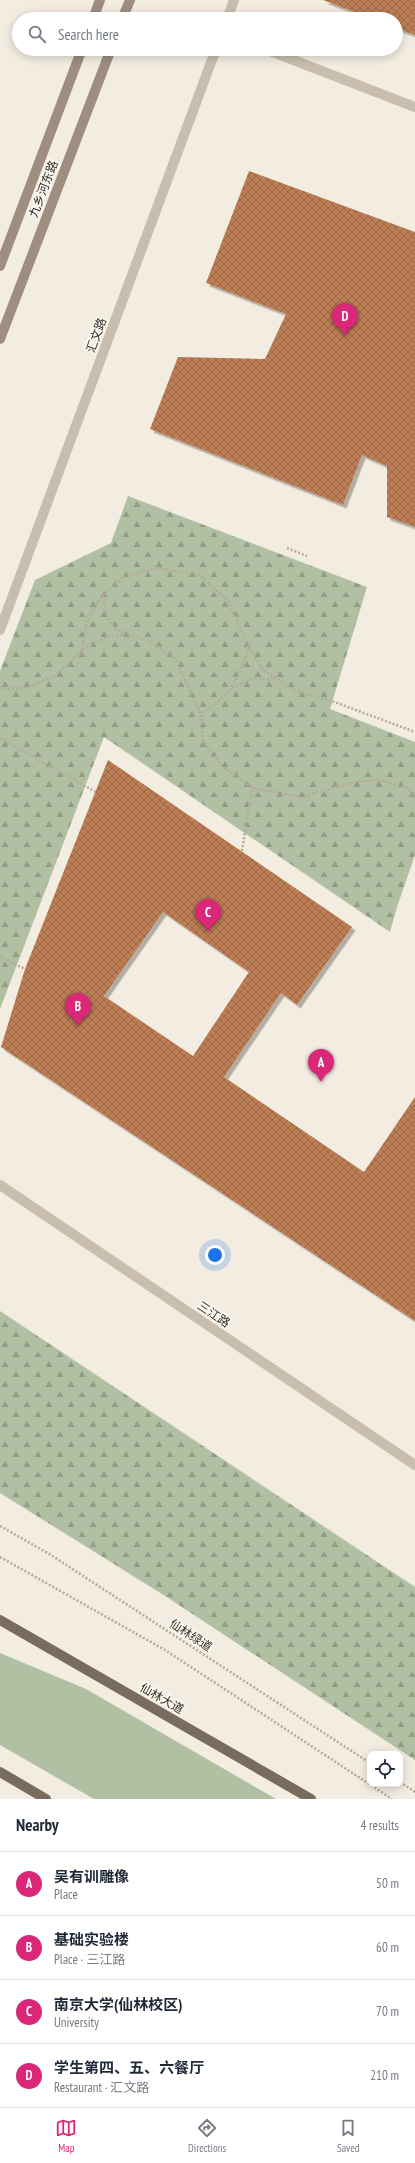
<!DOCTYPE html>
<html lang="en">
<head>
<meta charset="utf-8">
<style>
	:root { --surface:#fff; --page:#f6f6f7; --text:#1f2937; --muted:#747a83; --line:#e0e1e3; --accent:#db2777 }
	body { margin:0; font-family:"PT Sans Narrow","Noto Sans SC",sans-serif; background:var(--page); color:var(--text) }
	.controls { position:absolute; right:12px; bottom:12px; display:grid; overflow:hidden; border-radius:8px; box-shadow:0 2px 10px #0003 }
	.controls button { width:36px; height:36px; display:grid; place-items:center; padding:0; border:0; border-bottom:1px solid var(--line); background:var(--surface); color:var(--text); font:20px sans-serif }
	.you { position:absolute; left:215px; top:1255px; width:14px; height:14px; margin:-10px; border:3px solid #fff; border-radius:50%; background:#1a73e8; box-shadow:0 0 0 6px #1a73e833 }
	.badge { display:grid; place-items:center; width:26px; height:26px; border-radius:50%; background:var(--accent); color:#fff; font-size:13px; font-weight:700 }
	.pin { position:absolute; translate:-50% -33px; filter:drop-shadow(0 1px 2px #0008) }
	.pin::after { content:''; position:absolute; top:21px; width:14px; height:12px; background:inherit; clip-path:polygon(0 0,100% 0,50% 100%) }
	.list { margin:0; padding:0; list-style:none }
	h2 { display:flex; justify-content:space-between; align-items:center; height:52px; margin:0; padding:0 16px; font-size:17px }
	h2 small { font-size:13px; font-weight:400; color:var(--muted) }
	.list li { display:grid; grid-template-columns:26px 1fr auto; gap:12px; align-items:center; box-sizing:border-box; height:64px; padding:0 16px; border-top:1px solid var(--line) }
	.list b { display:block; font-size:15px; white-space:nowrap }
	.list p { margin:0; font-size:13px; white-space:nowrap; color:var(--muted) }
	.list em { font-size:13px; font-style:normal; color:var(--muted) }
	.icon { flex:none; width:22px; height:22px; fill:none; stroke:currentColor; stroke-width:2; stroke-linecap:round; stroke-linejoin:round }
	.map { position:relative; flex:none; width:415px; height:1799px; overflow:hidden }
	.search { position:absolute; background:var(--surface); box-shadow:0 2px 10px #0003; left:12px; right:12px; top:12px; height:44px; display:flex; align-items:center; gap:10px; box-sizing:border-box; padding:0 14px; border-radius:22px; color:var(--muted); font-size:15px }
	.sheet { height:308px; background:var(--surface) }
	nav { display:flex; justify-content:space-around; align-items:center; box-sizing:border-box; height:56px; border-top:1px solid var(--line); background:var(--surface); font-size:11px; color:var(--muted) }
	nav a { display:grid; justify-items:center; gap:2px }
	nav .on { color:var(--accent) }
	.map>svg:first-child { display:block }
	.grass { fill:#b1c0a2 }
	.forest { fill:url(#forest-firs) }
	.building { fill:url(#building-cross-hatch); fill-rule:evenodd; filter:url(#shadow) }
	.lines { fill:none; stroke-linecap:round; stroke-linejoin:round }
	.path { stroke:#b5a997; stroke-width:2.5; stroke-dasharray:2 2; stroke-linecap:butt }
	.street { stroke:#c9bead; stroke-width:10 }
	.secondary { stroke:#9d8e7f; stroke-width:10 }
	.primary { stroke:#796b5e; stroke-width:10 }
	.labels { text-anchor:middle; dominant-baseline:central; stroke-width:4; stroke-linejoin:round; paint-order:stroke }
	.street-label { font-size:12px; fill:#38312b; stroke:#f9f6ed }
</style>
</head>
<body>
<div class="map">
<svg width="415" height="1799" viewBox="0 0 415 1799">
	<defs>
		<pattern id="forest-firs" width="22" height="20" patternUnits="userSpaceOnUse"><rect width="22" height="20" fill="#b1c0a2"/><path d="M5 1l3.5 6h-7zM16 11l3.5 6h-7z" fill="#919d84"/></pattern>
		<pattern id="building-cross-hatch" width="8" height="8" patternUnits="userSpaceOnUse"><rect width="8" height="8" fill="#bd7e54"/><path d="M0 0l8 8M0 8l8-8" fill="none" stroke="#9b6846"/></pattern>
		<filter id="shadow"><feDropShadow dx="3.5" dy="3.5" stdDeviation="0" flood-color="#0004"/></filter>
	</defs>
	<rect width="100%" height="100%" fill="#f2ece1"/>
	<path class="grass" d="M0,1653l86,36 190,110h-182l-94,-54z"/>
	<g class="forest">
		<path d="M128,496l239,91 -37,122 85,33v113l-18,52 -7,25 -286,-195 -104,272v-338l35,-91 76,-37z"/>
		<path d="M0,1311l415,276v173l-253,-166 -162,-101z"/>
	</g>
	<g class="building">
		<path d="M323,0h92v35l-19,-7v-9h-23z"/>
		<path d="M249,171l166,61v295l-28,-10v-51l-25,-11 -19,50 -193,-76 28,-72 87,2 21,-45 -80,-31z"/>
		<path d="M108,760l244,167 -55,78 -16,-12 -57,84 140,95 51,-75v224l-414,-274 24,-78zM163,912l86,60 -56,84 -89,-60z"/>
	</g>
	<g class="lines">
		<g class="path">
			<path d="M287,548l20,8"/>
			<path d="M103,595l3,17 7,16 11,5"/>
			<path d="M249,647l14,23 33,21 36,10 83,31"/>
			<path d="M82,650l5,-31 16,-24 20,-18 34,-9 43,7 28,26 21,46c-11,33 -18,48 -48,67"/>
			<path d="M232,687l21,-8h22"/>
			<path d="M0,688h25l30,-12 27,-26 25,-13 19,-3 24,7 25,18 26,55 2,27 19,25 30,22 49,9 53,-15 26,-2 26,7 9,12"/>
			<path d="M0,738l96,54"/>
			<path d="M242,851l10,-63"/>
			<path d="M0,957l25,12"/>
			<path d="M0,1526l51,29 319,208"/>
			<path d="M0,1557l165,93 227,149"/>
			<path d="M400,1782l15,10"/>
		</g>
		<g class="street">
			<path d="M227,19l7,-19"/>
			<path d="M265,49l150,58"/>
			<path d="M0,630l216,-581"/>
			<path d="M0,1185l415,280"/>
		</g>
		<g class="secondary">
			<path d="M93,19l7,-19"/>
			<path d="M122,19l8,-19"/>
			<path d="M0,266l82,-217"/>
			<path d="M0,339l111,-290"/>
		</g>
		<g class="primary">
			<path d="M0,1620l311,179"/>
			<path d="M0,1772l46,27"/>
		</g>
	</g>
	<g class="labels">
		<g class="street-label">
			<text transform="translate(43 189) rotate(-69)">九乡河东路</text>
			<text transform="translate(96 335) rotate(-70)">汇文路</text>
			<text transform="translate(214 1314) rotate(34)">三江路</text>
			<text transform="translate(191 1635) rotate(33)">仙林绿道</text>
			<text transform="translate(162 1698) rotate(30)">仙林大道</text>
		</g>
	</g>
</svg>
<div class="controls">
<button><svg class="icon" aria-label="locate" viewBox="0 0 24 24"><circle cx="12" cy="12" r="6"/><path d="M12 2v4M12 18v4M2 12h4M18 12h4"/></svg></button>
</div>
<div class="you"></div>
<div class="pin badge" style="left:321px;top:1082px">A</div>
<div class="pin badge" style="left:78px;top:1026px">B</div>
<div class="pin badge" style="left:208px;top:932px">C</div>
<div class="pin badge" style="left:345px;top:336px">D</div>
<div class="search"><svg class="icon" aria-label="search" viewBox="0 0 24 24"><circle cx="10" cy="10" r="6"/><path d="M15 15l6 6"/></svg>Search here</div>
</div>
<section class="sheet">
<h2>Nearby<small>4 results</small></h2>
<ul class="list">
<li><span class="badge">A</span><div><b>吴有训雕像</b><p>Place</p></div><em>50 m</em></li>
<li><span class="badge">B</span><div><b>基础实验楼</b><p>Place · 三江路</p></div><em>60 m</em></li>
<li><span class="badge">C</span><div><b>南京大学(仙林校区)</b><p>University</p></div><em>70 m</em></li>
<li><span class="badge">D</span><div><b>学生第四、五、六餐厅</b><p>Restaurant · 汇文路</p></div><em>210 m</em></li>
</ul>
</section>
<nav>
<a class="on"><svg class="icon" aria-label="map" viewBox="0 0 24 24"><path d="M3 6l6-2 6 2 6-2v14l-6 2-6-2-6 2zM9 4v14M15 6v14"/></svg>Map</a>
<a><svg class="icon" aria-label="directions" viewBox="0 0 24 24"><path d="M12 3l9 9-9 9-9-9zM9 14v-3h6M13 9l2 2-2 2"/></svg>Directions</a>
<a><svg class="icon" aria-label="saved" viewBox="0 0 24 24"><path d="M7 4h10v16l-5-4-5 4z"/></svg>Saved</a>
</nav>
</body>
</html>
